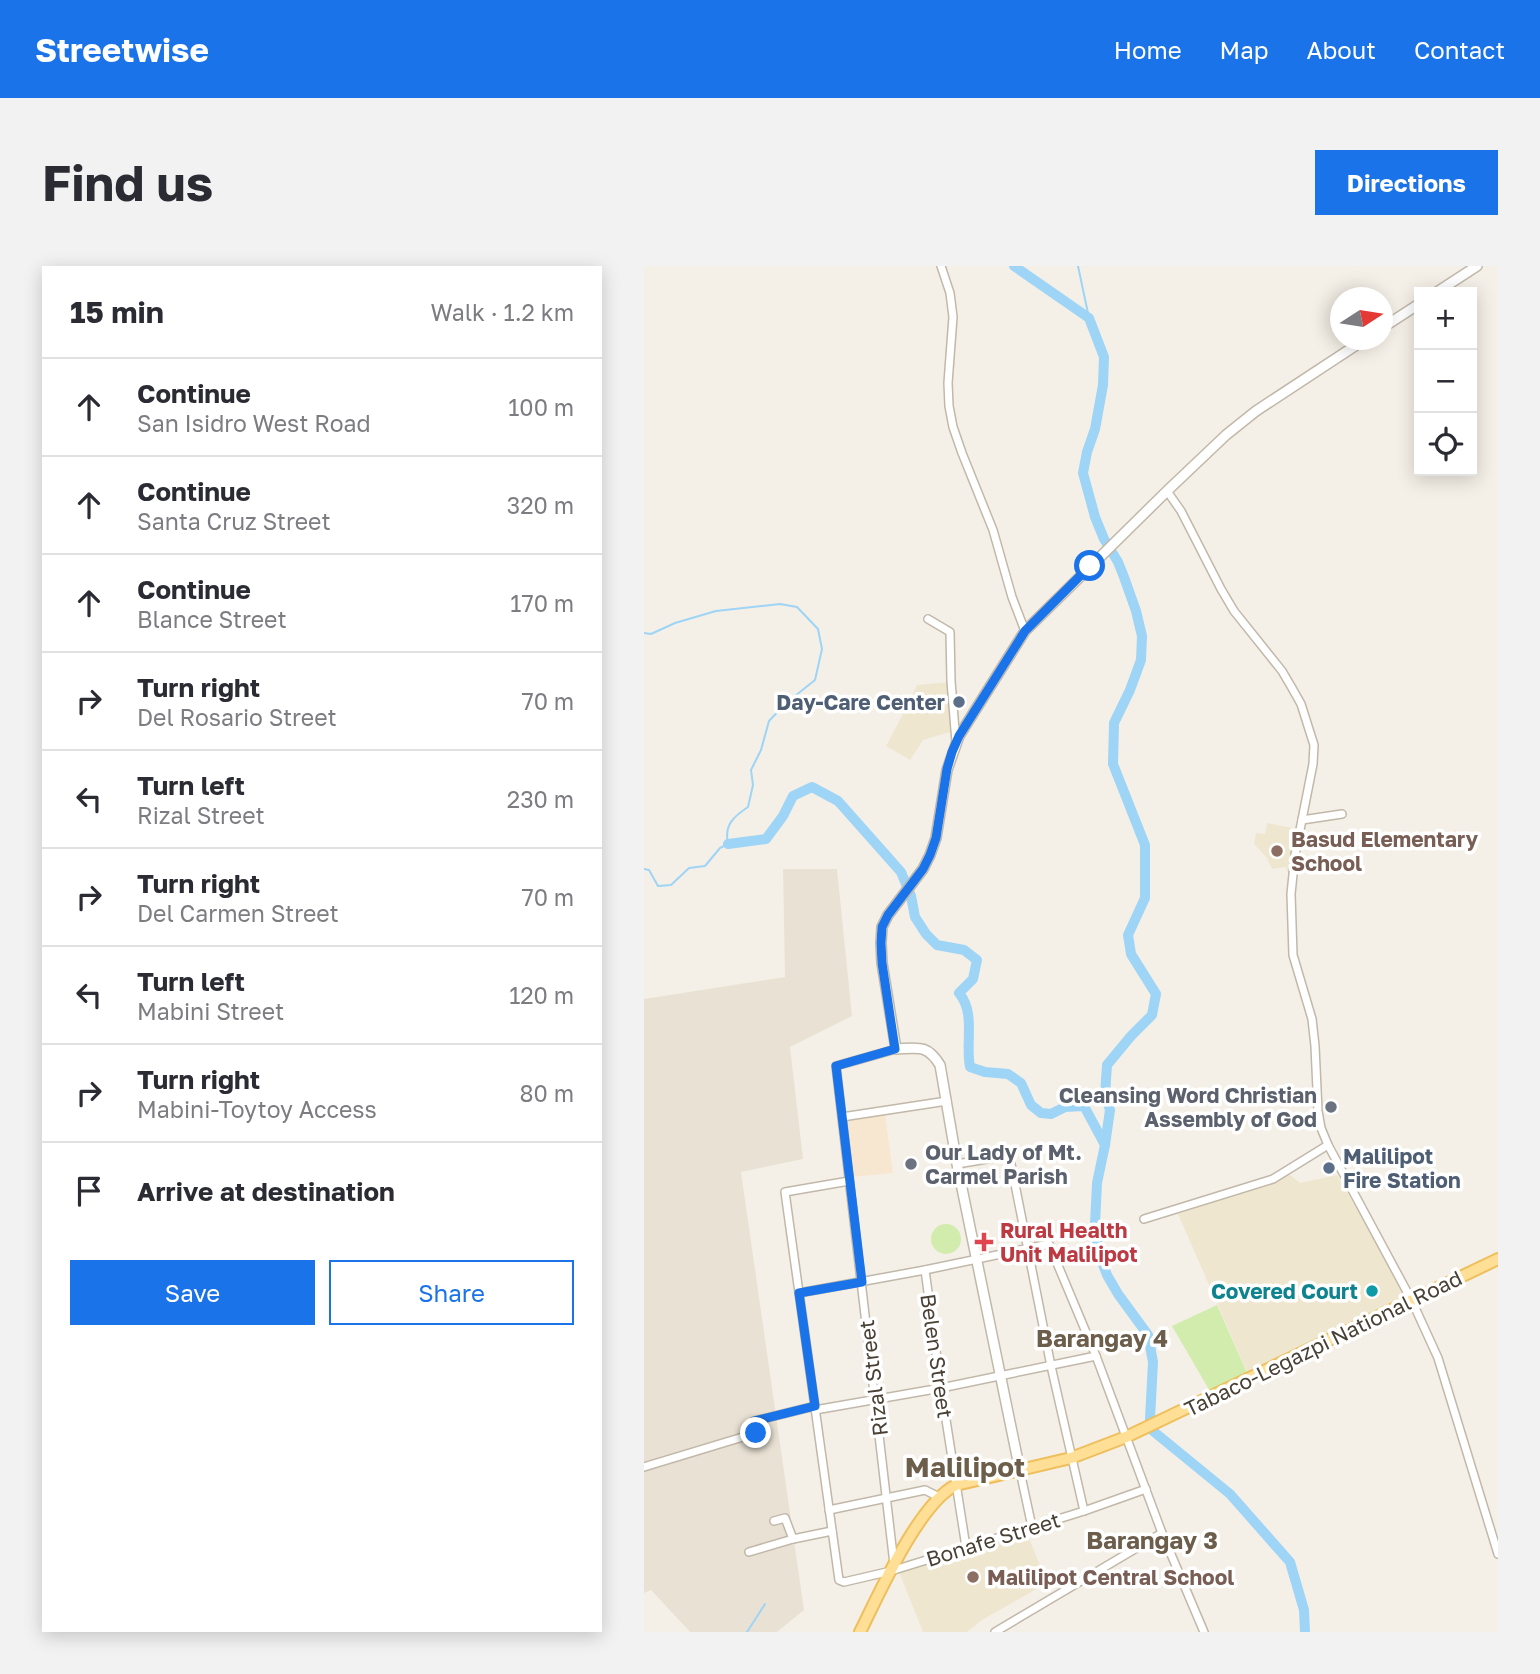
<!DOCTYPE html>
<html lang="en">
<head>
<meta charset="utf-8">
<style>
	:root { --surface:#fff; --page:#f2f2f3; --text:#2b2b33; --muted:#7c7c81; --line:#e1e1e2; --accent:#1a73e8 }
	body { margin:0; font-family:"Golos Text",sans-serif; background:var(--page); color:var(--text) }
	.controls { position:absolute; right:21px; top:21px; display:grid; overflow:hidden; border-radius:0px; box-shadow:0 4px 18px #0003 }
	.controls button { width:63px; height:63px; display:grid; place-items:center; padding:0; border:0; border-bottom:2px solid var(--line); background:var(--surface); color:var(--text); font:35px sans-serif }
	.compass { position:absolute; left:686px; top:21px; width:63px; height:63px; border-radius:50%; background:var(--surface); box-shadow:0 4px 18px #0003; rotate:78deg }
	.stop { position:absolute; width:21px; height:21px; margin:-16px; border:5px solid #1a73e8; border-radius:50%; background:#fff }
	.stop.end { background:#1a73e8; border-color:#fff; box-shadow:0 2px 7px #0008 }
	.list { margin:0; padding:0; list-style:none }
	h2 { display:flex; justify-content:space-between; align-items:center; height:91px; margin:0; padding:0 28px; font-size:30px }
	h2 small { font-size:23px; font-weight:400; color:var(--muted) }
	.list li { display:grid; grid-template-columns:46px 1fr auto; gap:21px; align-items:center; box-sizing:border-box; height:98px; padding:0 28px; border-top:2px solid var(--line) }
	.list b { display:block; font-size:26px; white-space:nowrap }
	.list p { margin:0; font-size:23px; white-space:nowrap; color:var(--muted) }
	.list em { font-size:23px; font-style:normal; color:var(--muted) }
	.actions { display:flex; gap:14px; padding:21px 28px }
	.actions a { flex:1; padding:16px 0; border:2px solid var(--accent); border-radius:0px; text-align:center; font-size:24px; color:var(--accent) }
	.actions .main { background:var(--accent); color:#fff }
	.icon { flex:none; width:38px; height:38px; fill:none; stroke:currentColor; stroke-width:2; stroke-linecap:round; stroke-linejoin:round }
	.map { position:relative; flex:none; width:854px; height:1366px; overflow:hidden; border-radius:0px }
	header { display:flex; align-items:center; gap:42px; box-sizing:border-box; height:98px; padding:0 35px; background:var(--accent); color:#fff }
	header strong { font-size:33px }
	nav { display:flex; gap:38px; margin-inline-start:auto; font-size:24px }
	.intro { display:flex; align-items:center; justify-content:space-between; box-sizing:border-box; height:168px; padding:0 42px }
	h1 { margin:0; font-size:49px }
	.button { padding:18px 32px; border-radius:0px; background:var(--accent); color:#fff; font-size:24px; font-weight:700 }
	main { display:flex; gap:42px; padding:0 42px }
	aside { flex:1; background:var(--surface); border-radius:0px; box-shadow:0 4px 18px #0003 }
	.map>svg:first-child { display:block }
	.residential { fill:#e9e2d4 }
	.commercial { fill:#f8e7d0 }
	.education { fill:#efe6d0 }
	.green { fill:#d1ecac }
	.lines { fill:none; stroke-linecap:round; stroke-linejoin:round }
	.stream { stroke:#9ed4f6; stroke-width:2 }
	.river { stroke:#9ed4f6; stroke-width:10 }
	.minor-casing { stroke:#c1b8a9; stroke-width:10 }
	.tertiary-casing { stroke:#c1b8a9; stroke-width:12 }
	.primary-casing { stroke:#eebf5c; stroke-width:14 }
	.minor { stroke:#fff; stroke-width:7 }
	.tertiary { stroke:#fff; stroke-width:9 }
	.primary { stroke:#ffdf96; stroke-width:10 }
	.route { stroke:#1a73e8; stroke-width:9 }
	.service-dot { fill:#5c6f8a; stroke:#fff; stroke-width:2.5 }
	.education-dot { fill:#8d6e63; stroke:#fff; stroke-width:2.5 }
	.worship-dot { fill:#6b7280; stroke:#fff; stroke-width:2.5 }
	.health-dot { fill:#e0444e; stroke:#fff; stroke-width:2.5 }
	.culture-dot { fill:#0f9aa8; stroke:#fff; stroke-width:2.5 }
	.labels { text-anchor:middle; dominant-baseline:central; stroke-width:7; stroke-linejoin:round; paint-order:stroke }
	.service-label { font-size:21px; font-weight:bold; fill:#4e5e75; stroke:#fff; text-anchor:end }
	.education-label { font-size:21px; font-weight:bold; fill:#785e54; stroke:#fff; text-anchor:start }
	.worship-label { font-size:21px; font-weight:bold; fill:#5b616d; stroke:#fff; text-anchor:end }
	.health-label { font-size:21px; font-weight:bold; fill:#be3a42; stroke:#fff; text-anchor:start }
	.culture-label { font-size:21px; font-weight:bold; fill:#0d838f; stroke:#fff; text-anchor:end }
	.street-label { font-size:21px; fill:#494135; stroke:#fff }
	.quarter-label { font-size:24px; font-weight:bold; fill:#6c5e4b; stroke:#fff }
	.district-label { font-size:28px; font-weight:bold; fill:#6c5e4b; stroke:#fff }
</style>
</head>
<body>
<header>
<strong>Streetwise</strong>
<nav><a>Home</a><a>Map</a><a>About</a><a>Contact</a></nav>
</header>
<div class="intro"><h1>Find us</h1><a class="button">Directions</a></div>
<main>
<aside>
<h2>15 min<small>Walk · 1.2 km</small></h2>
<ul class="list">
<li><svg class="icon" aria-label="ahead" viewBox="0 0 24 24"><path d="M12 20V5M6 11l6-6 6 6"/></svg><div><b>Continue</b><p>San Isidro West Road</p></div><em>100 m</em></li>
<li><svg class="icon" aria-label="ahead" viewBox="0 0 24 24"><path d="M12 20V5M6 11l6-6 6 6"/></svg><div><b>Continue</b><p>Santa Cruz Street</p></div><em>320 m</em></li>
<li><svg class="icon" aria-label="ahead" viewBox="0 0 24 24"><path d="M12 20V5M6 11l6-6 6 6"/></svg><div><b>Continue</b><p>Blance Street</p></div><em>170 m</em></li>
<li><svg class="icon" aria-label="right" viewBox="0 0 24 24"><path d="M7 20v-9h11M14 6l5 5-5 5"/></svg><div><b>Turn right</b><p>Del Rosario Street</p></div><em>70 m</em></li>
<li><svg class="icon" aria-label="left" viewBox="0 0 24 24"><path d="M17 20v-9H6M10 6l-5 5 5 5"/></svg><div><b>Turn left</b><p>Rizal Street</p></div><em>230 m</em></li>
<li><svg class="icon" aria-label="right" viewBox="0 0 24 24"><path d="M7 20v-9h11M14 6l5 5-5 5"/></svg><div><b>Turn right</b><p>Del Carmen Street</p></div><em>70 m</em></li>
<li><svg class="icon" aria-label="left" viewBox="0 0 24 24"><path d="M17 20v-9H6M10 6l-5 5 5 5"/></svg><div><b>Turn left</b><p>Mabini Street</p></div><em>120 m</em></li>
<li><svg class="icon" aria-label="right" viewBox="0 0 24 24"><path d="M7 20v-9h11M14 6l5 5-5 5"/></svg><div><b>Turn right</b><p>Mabini-Toytoy Access</p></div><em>80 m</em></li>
<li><svg class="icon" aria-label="arrive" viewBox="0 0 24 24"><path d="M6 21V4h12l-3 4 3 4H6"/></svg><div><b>Arrive at destination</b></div></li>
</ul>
<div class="actions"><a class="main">Save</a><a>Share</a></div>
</aside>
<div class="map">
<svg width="854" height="1366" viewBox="0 0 854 1366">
	<rect width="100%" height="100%" fill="#f5f0e7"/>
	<path class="residential" d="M139,603h54l15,147 -62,31 13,112 -62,13 63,438 -27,22h-87l-39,-42 -7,3v-594l141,-22z"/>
	<path class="commercial" d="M241,848l8,59 -41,4 -7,-58z"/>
	<g class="education">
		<path d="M305,416l1,50 -27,8 -13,20 -24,-14 16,-30 15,-31z"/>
		<path d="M623,557l30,6 -8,45 -4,-7 -13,2 -5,-11 -13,-14 2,-11 9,1z"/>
		<path d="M646,909l10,8 37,-8 72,122 -161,77 -70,-160z"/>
		<path d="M383,1267l20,50 -65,37 -15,12h-44l-24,-60z"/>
	</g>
	<g class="green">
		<circle cx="302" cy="973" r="15"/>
		<path d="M573,1039l31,70 -37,18 -39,-67z"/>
	</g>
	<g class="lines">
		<g class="stream">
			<path d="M434,0l11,52"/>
			<path d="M0,367l7,1 24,-11 41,-12 64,-7 17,3 21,22 4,20 -7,31 -30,24 -16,17 -8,29 -10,20 2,15 -5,22c-15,10 -24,18 -20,37l-8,4 -15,18 -16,2 -18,17 -13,1 -9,-16 -5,-1"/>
			<path d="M103,1366l18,-28"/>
		</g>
		<g class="river">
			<path d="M370,0l75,52 15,39 -1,28 -8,44 -8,23 -4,21 12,44 9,22 14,23 6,15 12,34 6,25 -1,24 -11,30 -16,33 -1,41 32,81v53l-17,37 3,19 25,40 -4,21 -21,21 -24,29 -2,30 5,15 -5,35 -8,38 -2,41 4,30 8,21 11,19 30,41 5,27 -3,57 3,12 77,63 60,68 14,48 1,22"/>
			<path d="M84,578l38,-5 17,-23 10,-20 19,-9 26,14 63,71 10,24 4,21 11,17 11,11 27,5 13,10 -4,19 -14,14c17,20 6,50 11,74l15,5 23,2 13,9 10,22 10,8 10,1 14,-7 19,-1 21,39"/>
		</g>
		<defs>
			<g id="minor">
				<path d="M297,0l9,27 3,24 -5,66 1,23 4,21 9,26 31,77 19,67 13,34"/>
				<path d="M523,225l14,20 40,78 13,22 48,60 10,17 9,16 13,41 -1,19 -18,91 -4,39 2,61 19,64 3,27 3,65 3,17 7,17 84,156 26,57 60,196"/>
				<path d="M284,353l22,13 1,49 5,61"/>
				<path d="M658,554l40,-6"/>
				<path d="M198,851l105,-16"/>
				<path d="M313,898l48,-8 5,3 41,207 33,145"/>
				<path d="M205,915l-64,11 54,388 5,2 47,-11 193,-60 62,-22"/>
				<path d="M500,953l129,-40 55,-34"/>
				<path d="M281,1004l16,118 25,159"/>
				<path d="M155,1027l126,-23 124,-26 47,112 66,177 42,99"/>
				<path d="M171,1144l126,-22 155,-32"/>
				<path d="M0,1201l112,-34 -2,-12 61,-15"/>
				<path d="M376,1205l12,56"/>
				<path d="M185,1244l96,-20 14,7"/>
				<path d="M130,1255l11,-3 8,21"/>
				<path d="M105,1286l44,-13 39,-8"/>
				<path d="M250,1298l-58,-498 60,-17"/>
				<path d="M351,1366l167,-99"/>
			</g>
			<g id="tertiary">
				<path d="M793,26l40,-26"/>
				<path d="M738,62l37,-24"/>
				<path d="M376,1205l-63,-307 -17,-99c-13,-21 -22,-17 -44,-16l-14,-86 -1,-20 1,-16 6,-12 35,-46 7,-14 6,-17 11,-68 12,-34 66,-105 142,-140 59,-56 30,-24 108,-71"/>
			</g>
			<path id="primary" d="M216,1366c19,-38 59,-129 96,-147l115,-27 55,-21 372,-178"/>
		</defs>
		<use href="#minor" class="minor-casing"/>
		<use href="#tertiary" class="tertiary-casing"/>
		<use href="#primary" class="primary-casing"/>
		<use href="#minor" class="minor"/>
		<use href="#tertiary" class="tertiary"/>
		<use href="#primary" class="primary"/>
	</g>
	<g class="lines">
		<path class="route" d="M112,1167l-2,-12 61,-15 -16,-113 63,-11 -26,-216 59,-17 -13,-86 -1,-20 1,-16 6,-12 35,-46 7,-14 6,-17 11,-69 5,-17 7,-16 66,-105 65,-65"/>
	</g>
	<g class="service-dot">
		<circle cx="315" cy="436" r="7"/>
		<circle cx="685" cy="902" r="7"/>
	</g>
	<g class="education-dot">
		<circle cx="633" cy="585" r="7"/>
		<circle cx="329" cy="1311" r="7"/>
	</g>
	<g class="worship-dot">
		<circle cx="687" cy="841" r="7"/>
		<circle cx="267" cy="898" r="7"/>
	</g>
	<path class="health-dot" d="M336.5 965.5h7v7h7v7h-7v7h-7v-7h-7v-7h7z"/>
	<circle class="culture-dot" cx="728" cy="1025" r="7"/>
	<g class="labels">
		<g class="service-label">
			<text x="301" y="436">Day-Care Center</text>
			<text x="699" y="890" text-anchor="start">Malilipot<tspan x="699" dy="24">Fire Station</tspan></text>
		</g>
		<g class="education-label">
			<text x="647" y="573">Basud Elementary<tspan x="647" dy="24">School</tspan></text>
			<text x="343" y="1311">Malilipot Central School</text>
		</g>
		<g class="worship-label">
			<text x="673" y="829">Cleansing Word Christian<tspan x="673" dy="24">Assembly of God</tspan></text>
			<text x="281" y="886" text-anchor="start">Our Lady of Mt.<tspan x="281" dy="24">Carmel Parish</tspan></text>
		</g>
		<g class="health-label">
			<text x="356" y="964">Rural Health<tspan x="356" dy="24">Unit Malilipot</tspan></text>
		</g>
		<g class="culture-label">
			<text x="714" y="1025">Covered Court</text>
		</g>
		<g class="street-label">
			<text transform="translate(679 1077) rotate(-26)">Tabaco-Legazpi National Road</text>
			<text transform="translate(293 1090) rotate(82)">Belen Street</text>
			<text transform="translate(229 1112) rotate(-97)">Rizal Street</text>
			<text transform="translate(349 1273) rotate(-17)">Bonafe Street</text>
		</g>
		<g class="quarter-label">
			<text x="458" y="1071">Barangay 4</text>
			<text x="508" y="1273">Barangay 3</text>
		</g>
		<g class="district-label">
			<text x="321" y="1200">Malilipot</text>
		</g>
	</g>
</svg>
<div class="controls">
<button>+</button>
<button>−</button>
<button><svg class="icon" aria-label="locate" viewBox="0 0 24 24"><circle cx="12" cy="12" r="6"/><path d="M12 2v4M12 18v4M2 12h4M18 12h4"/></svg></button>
</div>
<svg class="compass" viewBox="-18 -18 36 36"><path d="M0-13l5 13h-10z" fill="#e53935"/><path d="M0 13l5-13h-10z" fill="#7c7c81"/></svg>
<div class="stop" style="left:446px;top:300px"></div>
<div class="stop end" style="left:112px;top:1167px"></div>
</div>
</main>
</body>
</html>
